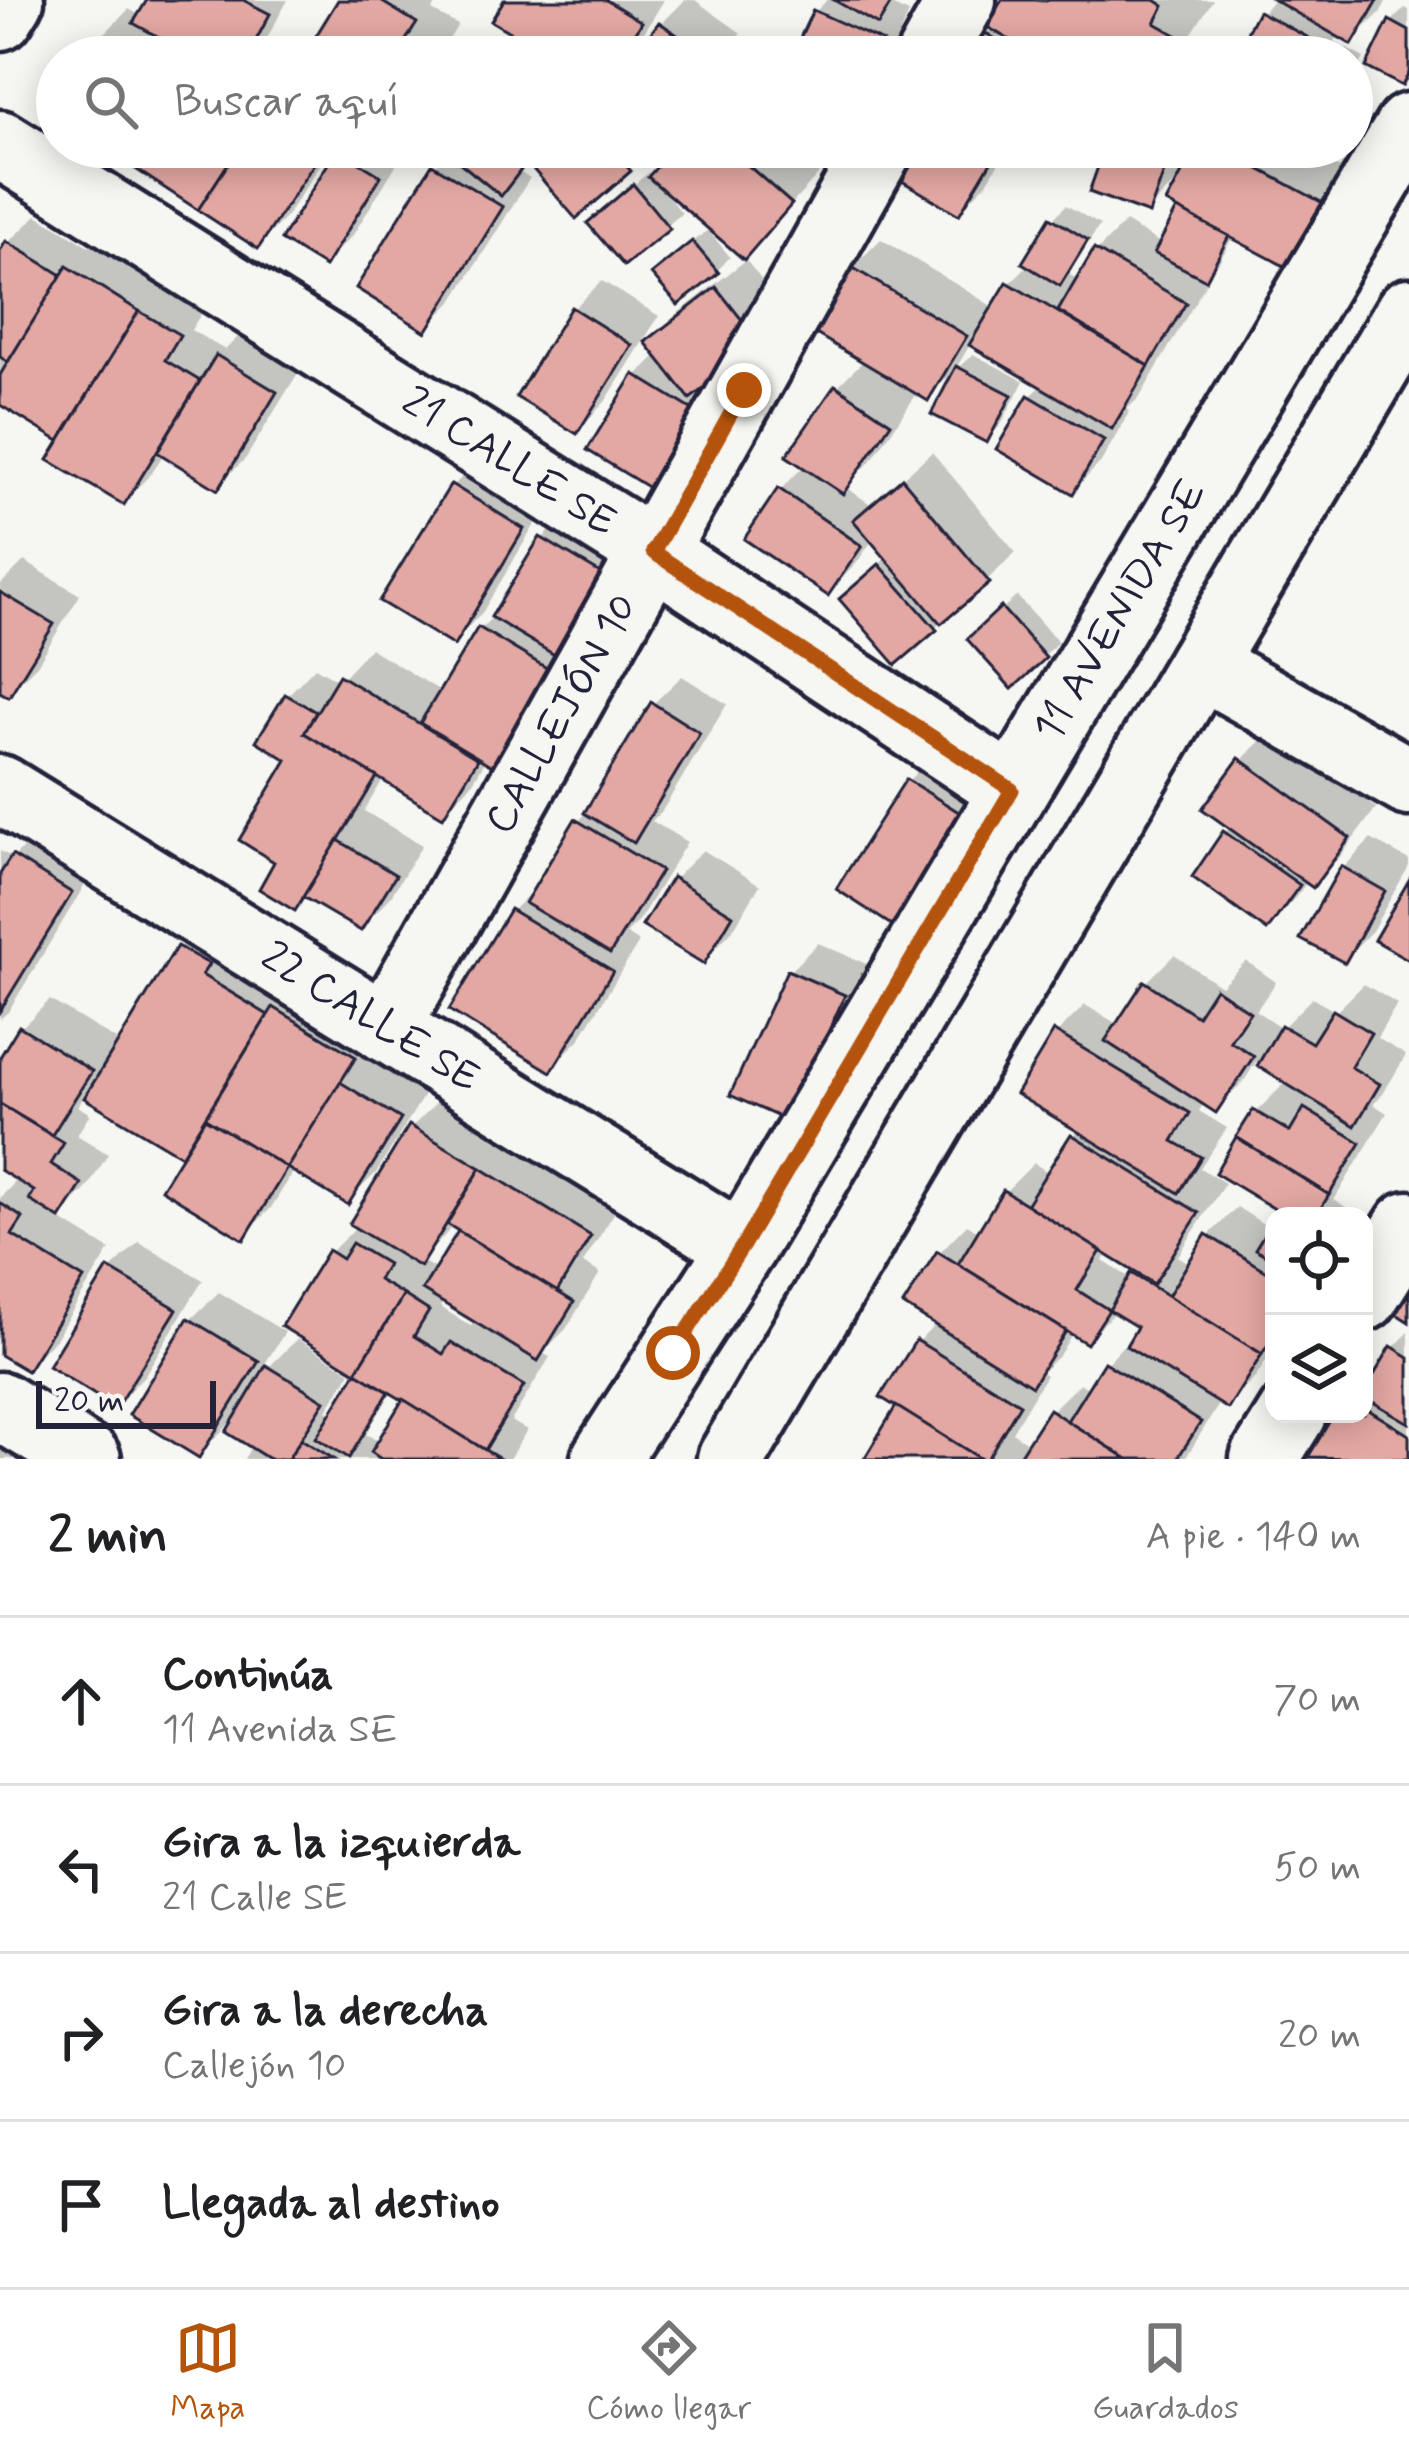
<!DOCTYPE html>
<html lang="es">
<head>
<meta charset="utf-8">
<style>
	:root { --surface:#fff; --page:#f6f6f6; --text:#202124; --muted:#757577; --line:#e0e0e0; --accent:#b45309 }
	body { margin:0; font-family:Mynerve,sans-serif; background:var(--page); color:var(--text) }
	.controls { position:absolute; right:36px; bottom:36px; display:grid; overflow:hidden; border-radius:24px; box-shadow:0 6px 30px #0003 }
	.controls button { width:108px; height:108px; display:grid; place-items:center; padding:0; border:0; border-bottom:3px solid var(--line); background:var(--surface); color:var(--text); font:60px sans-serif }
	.scale { position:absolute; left:36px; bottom:30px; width:180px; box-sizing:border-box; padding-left:12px; border:6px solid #22223b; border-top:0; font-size:33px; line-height:42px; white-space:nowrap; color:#22223b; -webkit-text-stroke:9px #f6f6f2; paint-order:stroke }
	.stop { position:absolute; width:36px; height:36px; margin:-27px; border:9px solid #b45309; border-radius:50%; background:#fff }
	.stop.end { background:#b45309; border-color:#fff; box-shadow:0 3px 12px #0008 }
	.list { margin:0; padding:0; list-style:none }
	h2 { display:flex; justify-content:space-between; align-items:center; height:156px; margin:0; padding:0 48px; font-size:51px }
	h2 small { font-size:39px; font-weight:400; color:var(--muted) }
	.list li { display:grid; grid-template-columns:78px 1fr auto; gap:36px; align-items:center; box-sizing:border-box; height:168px; padding:0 48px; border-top:3px solid var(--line) }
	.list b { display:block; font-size:45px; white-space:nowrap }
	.list p { margin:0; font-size:39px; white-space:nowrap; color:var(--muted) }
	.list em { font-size:39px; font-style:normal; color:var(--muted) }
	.icon { flex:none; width:66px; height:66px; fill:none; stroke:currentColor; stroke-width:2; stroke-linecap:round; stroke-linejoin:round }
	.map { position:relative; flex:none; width:1409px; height:1459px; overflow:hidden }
	.search { position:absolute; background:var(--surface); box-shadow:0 6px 30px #0003; left:36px; right:36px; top:36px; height:132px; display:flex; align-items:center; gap:30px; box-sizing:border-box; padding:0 42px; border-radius:66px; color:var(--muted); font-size:45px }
	.sheet { height:828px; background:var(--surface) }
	nav { display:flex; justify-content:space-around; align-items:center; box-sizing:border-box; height:168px; border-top:3px solid var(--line); background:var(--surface); font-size:33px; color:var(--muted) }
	nav a { display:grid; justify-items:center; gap:6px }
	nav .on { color:var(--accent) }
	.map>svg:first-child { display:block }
	.shadow { fill:#0003; fill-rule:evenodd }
	.building { fill:#e3a8a3; stroke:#22223b; stroke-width:3 }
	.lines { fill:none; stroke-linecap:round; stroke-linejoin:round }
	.minor-casing { stroke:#22223b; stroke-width:75 }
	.minor { stroke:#f6f6f2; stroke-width:66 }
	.route { stroke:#b45309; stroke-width:15 }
	.labels { text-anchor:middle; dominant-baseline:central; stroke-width:12; stroke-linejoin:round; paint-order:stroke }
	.street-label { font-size:42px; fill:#22223b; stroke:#f6f6f2 }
</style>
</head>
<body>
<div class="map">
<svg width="1409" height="1459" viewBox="0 0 1409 1459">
	<rect width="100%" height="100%" fill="#f6f6f2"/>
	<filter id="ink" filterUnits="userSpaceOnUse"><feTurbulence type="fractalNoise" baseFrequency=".00833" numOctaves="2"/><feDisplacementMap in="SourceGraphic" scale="24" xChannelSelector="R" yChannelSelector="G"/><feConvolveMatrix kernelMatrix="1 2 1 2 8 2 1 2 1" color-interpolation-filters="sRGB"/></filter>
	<g filter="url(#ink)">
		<g class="shadow">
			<path d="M150,0h138l-26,47 -10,10h-163l11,-19 29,-29 12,7z"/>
			<path d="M342,0h97l-7,11 26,14 -20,32h-131z"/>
			<path d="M507,0h157l-35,57h-71z"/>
			<path d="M685,0h10l46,33 -17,24h-87l24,-33z"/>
			<path d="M827,0h72l-6,6 16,7 -20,44h-94l21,-46z"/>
			<path d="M1005,0h208l-36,57h-211l15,-26 13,-14z"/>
			<path d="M1274,0h113l-7,13 -29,28 -12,-7 -5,8 30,16 -12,23v-24h-132l17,-17 7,4 17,-31z"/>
			<path d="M1405,8l4,2v65l-8,7 -10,-60z"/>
			<path d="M130,147h202l-46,70 -28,29z"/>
			<path d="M343,147h64l-54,88 -28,28 15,-112z"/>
			<path d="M454,147h80l-5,4 4,4 -14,17 11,6 -76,122 -28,28 9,-162z"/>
			<path d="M558,147h95l-24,22z"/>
			<path d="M678,147h109l32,27 -75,82 -76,-66 -3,3 17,20 -58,49 -19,-53 44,-37 3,4z"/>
			<path d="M912,147h96l-21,36 -29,29z"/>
			<path d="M1108,147h81l-11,33 -30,30z"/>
			<path d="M1200,147h99l51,27 -62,90 -55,-28 -14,26 -10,10 3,1 -72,124 -13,12 3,2 -29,51 -28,29 -43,-94 13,-13 -72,-41 -13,22 2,1 13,-12 51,27 -24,45 -14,14 -29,-72 -30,29 -9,-5 -47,69 -26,26 27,18 60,-53 84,101 -81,75 -63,-57 16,-15 -15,-17 -17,25 -28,28 -48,-102 25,-25 32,-78 27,-27 -49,-30 38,-63 28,-28 114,69 14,-24 20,-20 24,-45 13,-14 34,20 -32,49 11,6 18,-29 28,-29 37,22 19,-36z"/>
			<path d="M37,215l53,32 7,-7 109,66 -15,24 34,20 21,-21 58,34 -58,95 -28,28 -54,-33 -12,20 -28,28 -61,-61 -63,-39v-144l8,-14z"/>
			<path d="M708,230l22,27 -13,14 -48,-11z"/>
			<path d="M746,260l41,53 -92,154 -104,-18 46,-74 21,-21 -9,-12 28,-28z"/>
			<path d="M602,281l57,35 -54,86 -28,29 -4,-122z"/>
			<path d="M482,457l68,42 -68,114 -29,29v-156z"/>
			<path d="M571,510l67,41 -119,183 -28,28 -5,-2 -15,25 -29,28 -58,-35 -20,33 58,34 -33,54 -28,28 -55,-32 -12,12 -16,-46 13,-102 -4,-63 28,-29 24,14 31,-33 72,44 38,-63 19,-18 43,-72z"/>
			<path d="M24,561l56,34 -43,70 -29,28 -8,-5v-103z"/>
			<path d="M1017,596l41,46 -46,43 -28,-60z"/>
			<path d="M682,676l45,28 -65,107 -10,10 35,21 -49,80 -12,12 13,8 -60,98 -29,28 -38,-157 30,-30 111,-177z"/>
			<path d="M1270,732l106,76 -35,48 -28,28 -5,-3 -13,17 -28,29 -42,-94 6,-7 -24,-17 35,-49z"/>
			<path d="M937,752l59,38 -69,108 -19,-117z"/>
			<path d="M42,829l56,34 -90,149 -8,7v-168l13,7z"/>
			<path d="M1371,839l38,21v6l-37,65 -28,28 -1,-91z"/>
			<path d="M703,850l57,35 -28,46 -28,29 -30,-81z"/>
			<path d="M221,907l206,183 -51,83 -29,29 -52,-33 -24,39 -28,28 -53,-94 -10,10 -95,-57 -7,11 12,8 -13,21 31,19 -20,33 -30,31 52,32 -55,89 -28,28 -27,-16v-153l19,-20 -19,-11v-110l21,-29 29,-28 71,43 59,-96z"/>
			<path d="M818,943l53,23 -56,123 -25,-118z"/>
			<path d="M1174,955l47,31 25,-25 30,21 -20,29 26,17 30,-30 24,14 28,-28 33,20 -20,34 29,17 -23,39 -10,10 14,9 -53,87 22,13 -2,3h-75l3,-6 -63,-38 37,-60 31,-31 -31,-19 -12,19 -28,28 -12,-7 -5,9 28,17 -27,40 25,15 -47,73 11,7 19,-27 29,-29 34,22 3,-6v125l-18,29 -28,28 -7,-4 -36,58h-318l33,-54 18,-63 19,-19 2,-70 28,-29 13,8 25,-40 29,-29 15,10 31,-44 -23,-96 28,-28 34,20 27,-42zM1108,1252l31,19 -7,8 -29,-18zM1116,1311l25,15 -35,38 -16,26 -10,-7 -29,28 -21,33 -18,-12 34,-57 -4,-3 18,-18 13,-22 14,9z"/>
			<path d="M440,1099l178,108 -35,56 17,10 -34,56 -24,24 8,4 -39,64 16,9 -18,29h-265l8,-14 -17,-27 -36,36 -9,-134 29,-28 66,40 -26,41 2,2 36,-36 54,33 -24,38 7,4 25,-40 -28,-122 26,-26 55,-99zM454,1225l8,5 -25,40 -15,-9zM444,1300l33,20 -6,6 -31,-19zM393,1390l14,8 -27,44 -14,-8z"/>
			<path d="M139,1242l64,38 -59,96 -28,29 -6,-135z"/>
			<path d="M1409,1332v127h-124l29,-28 10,6 40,-23v-32l12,-12 3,2 14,-24z"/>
			<path d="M0,1423l62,36h-62z"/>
		</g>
		<g class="building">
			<path d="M147,0h96l27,14 -23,43h-52l-62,-34z"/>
			<path d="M338,0h41l38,23 -11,17 26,14 -2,3h-127z"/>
			<path d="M504,0h102l36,22 -21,35h-69l-61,-36z"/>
			<path d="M834,0h59l-15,25z"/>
			<path d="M1002,0h153l9,6 -9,17 23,13 -13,21h-127l-52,-31z"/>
			<path d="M1274,0h104l-26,45z"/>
			<path d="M813,10l70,32 -7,15h-85z"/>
			<path d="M1258,11l64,34 -6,12h-82z"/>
			<path d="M1389,20l20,11v42l-7,13 -36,-19z"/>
			<path d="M659,22l49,35h-75z"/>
			<path d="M979,29l46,28h-63z"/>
			<path d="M98,36l36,21h-48z"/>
			<path d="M126,147h113l-41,63 -79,-52z"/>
			<path d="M239,147h72l10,6 -63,96 -60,-39z"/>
			<path d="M453,147h40l28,23 -20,26 -53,-43z"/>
			<path d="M557,147h53l21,24 -55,48 -44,-51z"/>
			<path d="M674,147h53l65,57 -48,56 -96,-83z"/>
			<path d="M799,147h35l-6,13z"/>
			<path d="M909,147h91l-41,68 -67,-40z"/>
			<path d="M1105,147h68l-24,67 -60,-22z"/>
			<path d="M1196,147h22l105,56 -35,65 -122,-65z"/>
			<path d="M337,149l44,27 -56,91 -44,-27z"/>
			<path d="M432,164l71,43 -77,125 -70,-44z"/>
			<path d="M633,184l37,45 -46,37 -37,-43z"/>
			<path d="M1177,209l52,27 -23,44 -52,-27z"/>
			<path d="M1050,217l38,23 -28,46 -38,-23z"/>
			<path d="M6,241l56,34 -54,87 -8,-5v-106z"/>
			<path d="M692,241l27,32 -41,32 -27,-31z"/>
			<path d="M1094,249l92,54 -37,63 -91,-55z"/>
			<path d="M67,266l72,45 -80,130 -59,-36v-30z"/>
			<path d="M850,266l117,70 -39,65 -117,-70z"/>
			<path d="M1007,282l142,84 -37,63 -143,-84z"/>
			<path d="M716,287l45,57 -71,55 -45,-57z"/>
			<path d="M571,307l61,38 -55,89 -61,-37z"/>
			<path d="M139,311l41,24 -15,25 35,21 -76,124 -76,-45z"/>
			<path d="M216,355l61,37 -59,98 -61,-38z"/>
			<path d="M956,366l56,29 -25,48 -56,-29z"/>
			<path d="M634,374l80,49 -47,76 -80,-49z"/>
			<path d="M835,385l56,38 -48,71 -57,-38z"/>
			<path d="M1028,395l76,45 -31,54 -77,-45z"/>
			<path d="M902,478l88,105 -49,41 -88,-104z"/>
			<path d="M451,484l73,45 -70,117 -75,-45z"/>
			<path d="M778,488l84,58 -34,50 -84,-57z"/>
			<path d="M540,537l72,43 -49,80 -72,-43z"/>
			<path d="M879,564l58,66 -41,35 -57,-66z"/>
			<path d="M0,592l54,32 -45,73 -9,-5z"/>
			<path d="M1001,607l45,51 -34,31 -45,-50z"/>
			<path d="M478,627l72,43 -58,96 -72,-43z"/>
			<path d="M339,675l139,84 -35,58 -139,-84z"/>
			<path d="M285,694l31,18 -12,21 73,44 -82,134 -36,-22 15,-27 -35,-22 48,-80 -31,-19z"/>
			<path d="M651,702l49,31 -66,110 -50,-30z"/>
			<path d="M1239,758l111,80 -37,50 -111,-79z"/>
			<path d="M906,779l64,40 -71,111 -63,-41z"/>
			<path d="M575,819l86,52 -51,83 -85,-51z"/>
			<path d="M1223,831l77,54 -33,46 -75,-54z"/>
			<path d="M338,840l58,35 -35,56 -58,-34z"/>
			<path d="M12,855l60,38 -72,118v-137z"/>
			<path d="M1341,866l44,25 -40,72 -45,-24z"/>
			<path d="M672,877l61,38 -29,49 -62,-38z"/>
			<path d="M1409,880v80l-35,-20z"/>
			<path d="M510,909l103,62 -62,101 -102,-62z"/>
			<path d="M177,946l32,18 -7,11 66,40 -87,141 -97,-58z"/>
			<path d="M787,970l58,25 -57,126 -58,-26z"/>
			<path d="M1144,981l53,35 18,-28 35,24 -20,29 24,15 -38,57 -111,-72z"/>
			<path d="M273,1007l83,50 -69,111 -82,-50z"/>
			<path d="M1333,1010l38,23 -20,34 29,17 -25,42 -98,-60 24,-41 31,18z"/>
			<path d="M19,1026l73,45 -40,64 -52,-31v-47z"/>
			<path d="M1054,1031l136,82 -17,28 28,16 -22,36 -163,-99z"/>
			<path d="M340,1082l61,37 -53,86 -61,-37z"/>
			<path d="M0,1104l64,39 -13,21 31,20 -22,35 -31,-19 5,-9 -34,-21z"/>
			<path d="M1304,1108l57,35 -32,52 -93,-58 17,-27 37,22z"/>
			<path d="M205,1118l82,50 -43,72 -83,-51z"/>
			<path d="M409,1125l72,43 -61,99 -71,-43z"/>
			<path d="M1071,1134l128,79 -45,71 -128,-79z"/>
			<path d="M1236,1137l93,58 -13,21h-41l3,-5 -63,-38z"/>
			<path d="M481,1168l110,68 -34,56 -110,-68z"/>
			<path d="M1003,1190l98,61 -24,39 32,20 -22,34 -129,-80z"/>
			<path d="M0,1203l23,15 -11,17 72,44 -57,92 -27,-16z"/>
			<path d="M1274,1218v42l-19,-11z"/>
			<path d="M458,1231l116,71 -36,59 -116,-71z"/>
			<path d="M1206,1234l68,42v59l-12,19 -94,-58z"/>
			<path d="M352,1243l35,21 -9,16 26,15 -48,77 -75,-46 47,-76 14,9z"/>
			<path d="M937,1251l129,80 -34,55 -129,-81z"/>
			<path d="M108,1268l69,41 -61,99 -68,-42z"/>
			<path d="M1131,1273l131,81 -34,55 -102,-63 11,-19 -28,-17z"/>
			<path d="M1409,1289v33l-14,-9z"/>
			<path d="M404,1295l25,16 -15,25 29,18 8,-12 73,44 -39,64 -129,-78z"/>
			<path d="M188,1318l71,43 -60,97 -70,-43z"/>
			<path d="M916,1340l104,64 -33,55h-6l-101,-62z"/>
			<path d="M1391,1346l18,11v66l-45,-26v-5z"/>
			<path d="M1104,1362l97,60 -24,37h-49l-61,-38z"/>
			<path d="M266,1365l59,36 -37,58h-19l-43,-27z"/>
			<path d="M356,1372l33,20 -40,66 -33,-20z"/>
			<path d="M403,1399l82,51 15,9h-119l-10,-7z"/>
			<path d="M896,1406l85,53h-117z"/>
			<path d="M1364,1407l45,28v24l-101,-2 26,-43h30z"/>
			<path d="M1049,1409l18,12 61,38h-111z"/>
			<path d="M301,1439l33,20h-46z"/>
		</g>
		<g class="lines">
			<defs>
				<g id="minor">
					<path d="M0,16l10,-16"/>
					<path d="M930,57l32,-57"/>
					<path id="s1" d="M0,144l653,408 359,238"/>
					<path d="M1201,664l208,118"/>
					<path id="s2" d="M0,789l742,458"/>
					<path id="s3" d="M386,1028l494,-881"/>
					<path d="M1364,1297l45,-72"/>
					<path d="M0,1406l87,53"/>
					<path id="s4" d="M605,1459l137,-212 667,-1120"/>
					<path d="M731,1459l678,-1147"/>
					<path d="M1264,1459l28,-45"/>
				</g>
			</defs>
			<use href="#minor" class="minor-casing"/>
			<use href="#minor" class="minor"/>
		</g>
	</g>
	<g class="lines" filter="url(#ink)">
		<path class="route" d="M673,1353l69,-106 270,-457 -359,-238 91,-162"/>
	</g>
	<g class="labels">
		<g class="street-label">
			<text stroke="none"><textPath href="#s1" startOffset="600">21 CALLE SE</textPath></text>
			<text stroke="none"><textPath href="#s4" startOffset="993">11 AVENIDA SE</textPath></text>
			<text stroke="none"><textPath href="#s3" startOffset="360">CALLEJÓN 10</textPath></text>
			<text stroke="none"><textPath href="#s2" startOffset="435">22 CALLE SE</textPath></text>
		</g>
	</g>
</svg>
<div class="controls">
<button><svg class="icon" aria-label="locate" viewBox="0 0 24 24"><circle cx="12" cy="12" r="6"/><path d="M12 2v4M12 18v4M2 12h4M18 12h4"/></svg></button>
<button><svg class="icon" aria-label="layers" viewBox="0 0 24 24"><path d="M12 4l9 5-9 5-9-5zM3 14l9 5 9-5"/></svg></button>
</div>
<div class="scale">20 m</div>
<div class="stop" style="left:673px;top:1353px"></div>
<div class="stop end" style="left:744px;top:390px"></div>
<div class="search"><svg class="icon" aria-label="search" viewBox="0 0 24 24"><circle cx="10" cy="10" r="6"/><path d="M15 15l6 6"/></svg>Buscar aquí</div>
</div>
<section class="sheet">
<h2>2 min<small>A pie · 140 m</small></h2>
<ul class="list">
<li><svg class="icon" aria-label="ahead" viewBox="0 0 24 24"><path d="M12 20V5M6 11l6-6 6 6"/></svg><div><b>Continúa</b><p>11 Avenida SE</p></div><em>70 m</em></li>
<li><svg class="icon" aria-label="left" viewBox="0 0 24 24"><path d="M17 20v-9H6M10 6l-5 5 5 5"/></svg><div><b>Gira a la izquierda</b><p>21 Calle SE</p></div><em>50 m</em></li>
<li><svg class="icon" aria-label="right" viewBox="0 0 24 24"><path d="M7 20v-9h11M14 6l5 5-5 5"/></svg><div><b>Gira a la derecha</b><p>Callejón 10</p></div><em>20 m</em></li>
<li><svg class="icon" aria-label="arrive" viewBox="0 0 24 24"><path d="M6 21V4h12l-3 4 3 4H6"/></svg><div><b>Llegada al destino</b></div></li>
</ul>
</section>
<nav>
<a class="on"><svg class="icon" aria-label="map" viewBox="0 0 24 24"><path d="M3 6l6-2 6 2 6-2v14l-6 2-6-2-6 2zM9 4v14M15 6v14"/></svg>Mapa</a>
<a><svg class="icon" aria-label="directions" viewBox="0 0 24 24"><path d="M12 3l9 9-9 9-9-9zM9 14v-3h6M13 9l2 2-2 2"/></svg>Cómo llegar</a>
<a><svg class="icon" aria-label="saved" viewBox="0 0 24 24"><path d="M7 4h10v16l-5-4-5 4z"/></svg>Guardados</a>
</nav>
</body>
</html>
